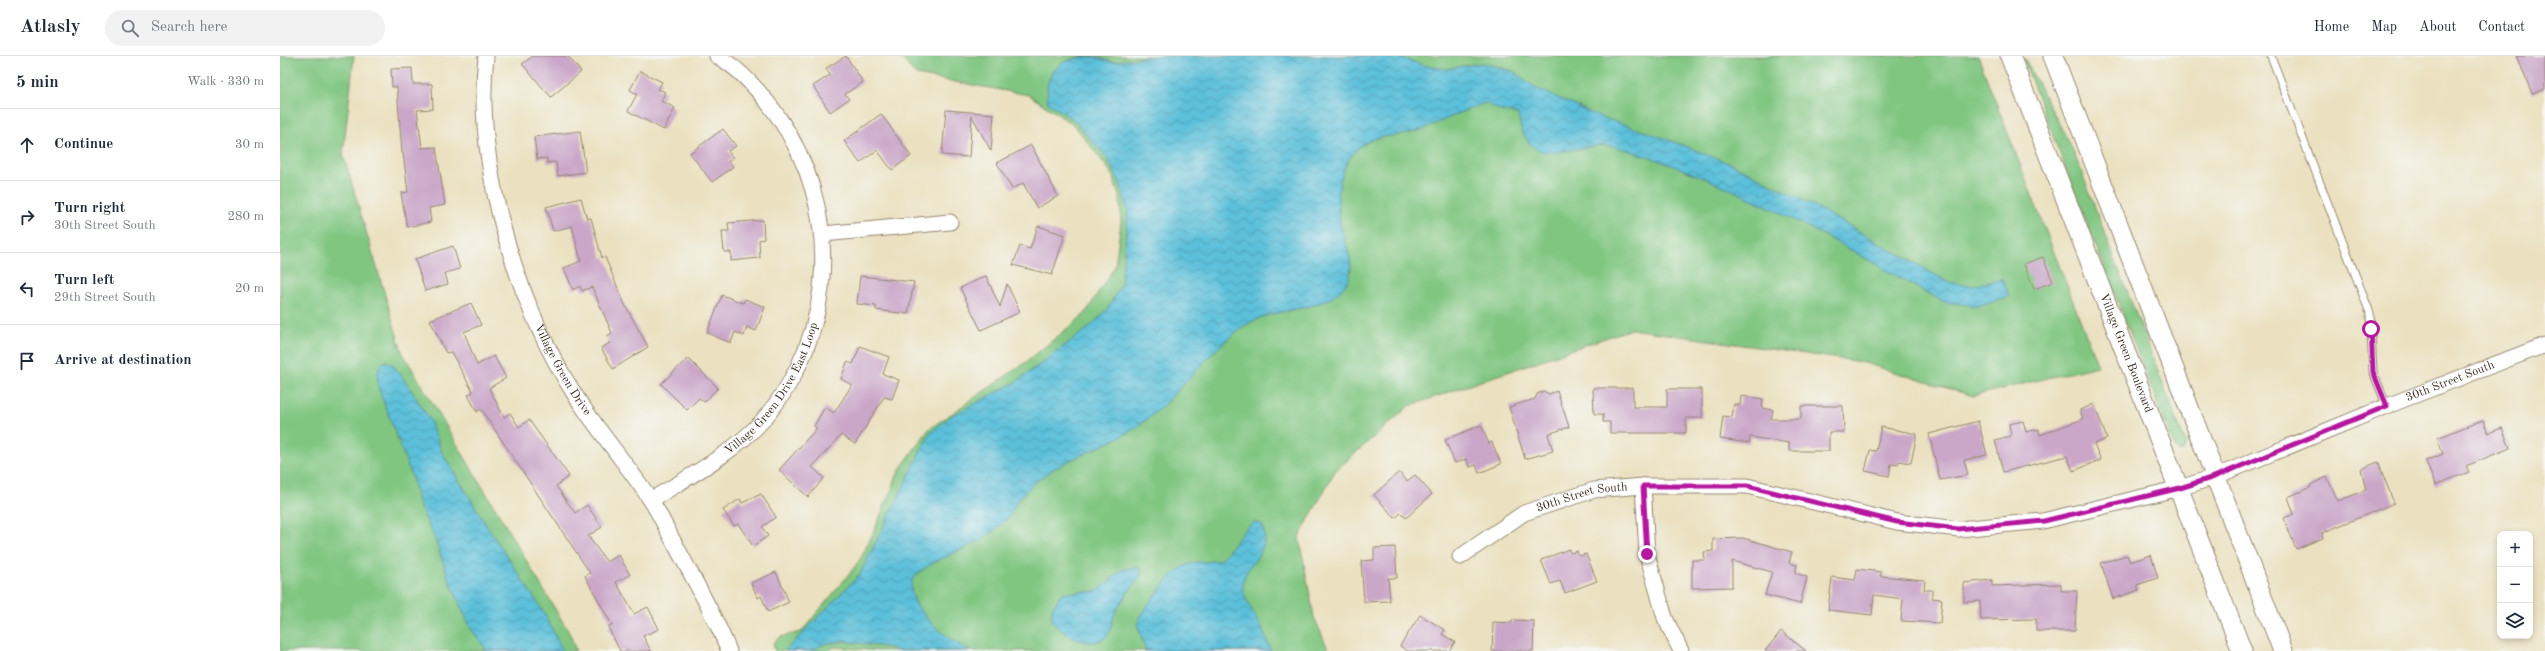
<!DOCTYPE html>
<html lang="en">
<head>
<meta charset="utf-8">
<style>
	:root { --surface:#fff; --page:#f2f2f3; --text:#1f2937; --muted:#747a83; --line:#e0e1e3 }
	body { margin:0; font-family:"Old Standard TT",serif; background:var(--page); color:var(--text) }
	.controls { position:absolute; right:12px; bottom:12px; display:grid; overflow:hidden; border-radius:8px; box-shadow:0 2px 6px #0003 }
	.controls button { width:36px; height:36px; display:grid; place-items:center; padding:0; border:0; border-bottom:1px solid var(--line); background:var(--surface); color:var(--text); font:20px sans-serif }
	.stop { position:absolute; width:12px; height:12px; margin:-9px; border:3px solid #b5179e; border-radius:50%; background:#fff }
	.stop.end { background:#b5179e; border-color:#fff; box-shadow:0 1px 4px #0008 }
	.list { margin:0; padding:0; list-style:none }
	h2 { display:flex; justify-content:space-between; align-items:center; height:52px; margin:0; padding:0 16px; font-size:17px }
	h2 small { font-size:13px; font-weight:400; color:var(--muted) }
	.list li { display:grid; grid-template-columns:26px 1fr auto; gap:12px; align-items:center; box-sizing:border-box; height:72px; padding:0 16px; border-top:1px solid var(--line) }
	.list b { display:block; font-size:15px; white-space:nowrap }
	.list p { margin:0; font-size:13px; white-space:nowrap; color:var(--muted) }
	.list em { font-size:13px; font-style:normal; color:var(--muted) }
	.icon { flex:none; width:22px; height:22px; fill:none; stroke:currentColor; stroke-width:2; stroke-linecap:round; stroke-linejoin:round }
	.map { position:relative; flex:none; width:2265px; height:595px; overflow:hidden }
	header { display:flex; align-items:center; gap:24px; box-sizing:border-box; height:56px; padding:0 20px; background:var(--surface); border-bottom:1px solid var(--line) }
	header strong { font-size:19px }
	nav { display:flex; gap:22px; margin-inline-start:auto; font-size:14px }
	.search { width:280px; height:36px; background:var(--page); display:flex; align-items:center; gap:10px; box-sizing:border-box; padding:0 14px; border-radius:22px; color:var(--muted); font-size:15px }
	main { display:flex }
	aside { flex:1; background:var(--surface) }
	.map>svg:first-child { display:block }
	.grass { fill:#80c681; stroke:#5e7850 }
	.water { fill:url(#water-waves); stroke:#4c757c }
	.building { fill:#caa7c9 }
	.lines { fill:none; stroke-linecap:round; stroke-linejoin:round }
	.service-casing { stroke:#93866f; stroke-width:9 }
	.minor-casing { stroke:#93866f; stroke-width:17 }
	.tertiary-casing { stroke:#93866f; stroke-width:21 }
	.service { stroke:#fff; stroke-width:7 }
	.minor { stroke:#fff; stroke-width:15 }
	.tertiary { stroke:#fff; stroke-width:19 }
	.route { stroke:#b5179e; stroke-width:5 }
	.labels { text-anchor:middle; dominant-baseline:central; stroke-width:4; stroke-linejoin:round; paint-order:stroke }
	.street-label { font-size:12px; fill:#3b2a1e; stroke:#f6f6f2 }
</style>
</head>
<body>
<header>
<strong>Atlasly</strong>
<div class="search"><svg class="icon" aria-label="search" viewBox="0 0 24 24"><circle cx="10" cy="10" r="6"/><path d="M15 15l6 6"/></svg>Search here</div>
<nav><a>Home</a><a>Map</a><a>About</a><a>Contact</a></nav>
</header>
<main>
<aside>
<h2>5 min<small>Walk · 330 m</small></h2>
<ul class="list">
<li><svg class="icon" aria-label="ahead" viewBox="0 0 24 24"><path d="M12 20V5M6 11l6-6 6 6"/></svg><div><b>Continue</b></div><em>30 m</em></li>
<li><svg class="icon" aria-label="right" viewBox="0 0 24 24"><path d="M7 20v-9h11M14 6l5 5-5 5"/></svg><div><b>Turn right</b><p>30th Street South</p></div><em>280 m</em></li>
<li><svg class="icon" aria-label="left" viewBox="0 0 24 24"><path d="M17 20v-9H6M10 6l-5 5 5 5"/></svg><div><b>Turn left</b><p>29th Street South</p></div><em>20 m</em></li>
<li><svg class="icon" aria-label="arrive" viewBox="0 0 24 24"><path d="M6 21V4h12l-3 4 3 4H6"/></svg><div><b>Arrive at destination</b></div></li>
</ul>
</aside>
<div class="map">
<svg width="2265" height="595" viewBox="0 0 2265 595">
	<defs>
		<pattern id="water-waves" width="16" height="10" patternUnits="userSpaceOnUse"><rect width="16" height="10" fill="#5cc0da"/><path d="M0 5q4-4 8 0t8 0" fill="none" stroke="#4d9cb0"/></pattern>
	</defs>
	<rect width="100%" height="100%" fill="#f6f6f2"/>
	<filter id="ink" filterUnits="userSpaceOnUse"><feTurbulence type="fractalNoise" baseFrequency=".025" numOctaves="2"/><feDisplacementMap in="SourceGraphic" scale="8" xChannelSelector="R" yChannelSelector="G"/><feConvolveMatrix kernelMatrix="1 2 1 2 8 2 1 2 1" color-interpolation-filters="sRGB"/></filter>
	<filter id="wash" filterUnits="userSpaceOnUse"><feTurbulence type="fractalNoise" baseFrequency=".012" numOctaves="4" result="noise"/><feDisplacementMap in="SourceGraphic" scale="16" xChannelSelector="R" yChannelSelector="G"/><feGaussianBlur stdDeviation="0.9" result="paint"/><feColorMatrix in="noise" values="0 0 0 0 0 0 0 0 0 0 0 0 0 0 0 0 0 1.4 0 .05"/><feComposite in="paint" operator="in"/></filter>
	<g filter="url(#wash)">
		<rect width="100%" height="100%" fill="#ebe1c0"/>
		<g class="grass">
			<path d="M0,0h74l-11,98 59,198 168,282 6,17h-296z"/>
			<path d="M620,0h1078l120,310 -125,30 -112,-34 -230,-33 -222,77 -74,65 -36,66 15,80 15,34h-453l-42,-4 -6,4h-53l-2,-8 7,-6 21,-5 50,-60 11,-16 11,-23 27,-64 29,-40 97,-67 59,-48 30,-48 6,-44 -1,-23 -9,-27 -36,-46 -46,-31 -113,-20z"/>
			<path d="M1743,3h2l48,91 113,294 -3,7 -3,1 -5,-3z"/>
		</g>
		<g class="water">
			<path d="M874,0h242l30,10 19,3 37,-6 31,8 23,17 62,28 66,22 70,27 82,42 132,75 25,4 30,-7 6,17 -31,10 -33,-4c-33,-16 -64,-35 -96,-53 -62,-34 -125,-66 -192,-89 -15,-5 -32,-12 -47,-14 -36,-5 -82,32 -92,-32l-17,-3 -16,-8c-23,8 -44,19 -67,28 -16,6 -40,3 -54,13 -26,17 -29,55 -23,83 5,21 18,42 2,61 -22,26 -70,18 -97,37 -37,25 -62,64 -96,92 -31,27 -75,36 -108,60 -8,5 -17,15 -23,22 -5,6 -7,14 -12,20 -7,7 -17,15 -25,20 -15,10 -65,27 -70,42 -8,26 39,61 59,70h-75l-4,-3 -49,-7 -19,3 -12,7h-27l75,-77 70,-141 21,-17 65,-34 75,-56 17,-18 13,-23 7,-73 -8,-29 -12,-24 -35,-40 -25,-16 -1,-17 5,-14 12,-10 17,-5h15l17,5z"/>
			<path d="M105,305l7,3 12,15 26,41 12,32 43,71 58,88 20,40h-76l-17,-24 -20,-45 -15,-43 -16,-34 -8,-31 -32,-84 -2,-15 3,-9z"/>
			<path d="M974,466l8,2c12,32 -22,40 -19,65 2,13 12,24 17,36 4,8 7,17 11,26h-125l-9,-27c7,-16 33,-52 50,-59 11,-5 22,-2 34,-5l26,-33z"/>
			<path d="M853,511l8,2v6c-8,12 -19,24 -26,38 -3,7 -3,17 -8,23 -15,15 -44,-1 -55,-15v-12l10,-16 36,-2 24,-21z"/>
		</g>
		<g id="blocks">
			<g class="building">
				<path d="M253,0h35l13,16 -30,25 -29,-33z"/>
				<path d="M566,0l17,26 -18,12 4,5 -19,13 -17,-26 17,-11 -4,-7z"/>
				<path d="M2237,0h28v33l-13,5z"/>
				<path d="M132,12l1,16h19l1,25 -16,1 5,38 14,-1 9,58 -16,3 2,14 -24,5 -6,-34 7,-1 -5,-39h-1l-5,-66h-5l-1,-18z"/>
				<path d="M360,15l22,11 -4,7 7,3 -4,9 14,7 -11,22 -36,-19 9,-17 -7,-4z"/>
				<path d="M666,54l48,4 -3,37 -19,-35 -3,41 -27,-2z"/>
				<path d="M601,58l30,42 -19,14 -15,-20 -17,13 -16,-22z"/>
				<path d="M443,73l13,17 -8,5 5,7 -5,3 5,6 -21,15 -22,-29z"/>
				<path d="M300,75l6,41 -28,4 -2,-14 -9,1v-5l-10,1 -3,-22z"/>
				<path d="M751,89l27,51 -21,12 -14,-25 -11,6 -15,-26z"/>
				<path d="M301,142l6,21 4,-1 11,40 3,-1 19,46 24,44 -35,22 -12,-21 9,-5 -3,-7 5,-3 -20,-46 -10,4 -2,-5 -7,4 -9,-22 17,-7 -9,-35 -19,5 -7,-24z"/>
				<path d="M483,164l1,19 -5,1 1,18 -29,3v-9h-7l-2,-21h7l-1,-8z"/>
				<path d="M758,170l27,9 -13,40 -39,-10 7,-19 10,3z"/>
				<path d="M173,190l7,23 -15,4 3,11 -23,7 -10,-32z"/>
				<path d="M1763,201l10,25 -19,7 -10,-25z"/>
				<path d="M580,220l54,6 -6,32 -32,-4v-4l-19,-2z"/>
				<path d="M706,220l14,31 7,-23 13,28 -39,18 -21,-42z"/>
				<path d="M442,239l21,8 2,-4 20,8 -9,24 -9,-4 -3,9 -9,-4 -4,11 -24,-10z"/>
				<path d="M191,247l10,22 -17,7 13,33 17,-9 12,22 -17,10 15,29 6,-4 9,14 10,-7 40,56 -13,10 19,27 12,-8 15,22 -14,9 19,26 12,-7 11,20 -14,7 18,32 14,-7 11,22 -16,7 8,15h-31l-12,-24 4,-2 -27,-49 5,-3 -109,-164 -4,3 -9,-17 5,-3 -22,-40 -5,1 -16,-33z"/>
				<path d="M580,290l29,11 -6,17 16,6 -7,19 -8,-2 -29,47 -14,-9 -29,32 12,11 -16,19 -29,-27 38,-42 -3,-2 11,-19 9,6 18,-28 -11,-6 6,-17 6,2z"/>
				<path d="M408,302l30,30 -14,14 -5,-4 -12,12 -26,-26z"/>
				<path d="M1313,332h40v19h34v-18h35v29h-16v15h-76v-11h-7v-8h-9z"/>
				<path d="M1264,335l5,3 8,-3 12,36 -21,7 5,17 -28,8 -16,-52 26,-8 2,-5z"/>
				<path d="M1461,340l22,3 -1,9 11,2 -2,9h30v-13h42l1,26h-15v19h-40v-8l-39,-6 -1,6 -29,-4 3,-23 9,1 2,-13 6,1z"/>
				<path d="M1814,348l13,35 -13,5 7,16 -28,11 -6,-15 -64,16 -8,-32 16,-4 -2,-12 14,-3 3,11 13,-3 1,6 43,-16 -3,-9z"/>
				<path d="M2203,364l5,13 14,-5 8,20 -44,18 3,6 -34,13 -9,-24 17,-7 -6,-16z"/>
				<path d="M1698,365l9,34 -23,5 4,15 -28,5 -11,-46z"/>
				<path d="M1201,369l8,19 3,-2 9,22 -22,9 -3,-8 -6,2 -4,-8 -11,4 -10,-23z"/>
				<path d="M1601,371l36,7 -6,29 -12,-2 -1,4 -7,-1 -2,12 -24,-5 5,-21 6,1z"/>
				<path d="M2098,406l16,41 -72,30 1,5 -27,11 -12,-31 10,-4 -6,-17 23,-10 -1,-2 17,-8 11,24 28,-11 -5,-21z"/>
				<path d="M1119,416l8,9 8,-6 17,19 -26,24 -5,-5 -6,5 -21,-23z"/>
				<path d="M481,438l15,23 -14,10 6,9 -15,10 -15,-22 -4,2 -11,-16 17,-11 2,4z"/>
				<path d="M1463,482l49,14 -3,11 8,2 -2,8 12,4 -7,27 -35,-9 7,-23 -40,-11v26l-40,1v-28h13l-1,-8 9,-1v-12z"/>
				<path d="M1115,491l2,31h-9l2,23 -26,1 -3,-41 13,-1v-12z"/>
				<path d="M1289,493l1,4 7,-2 2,5 7,-2 11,27 -32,12 -5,-12 -9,3 -10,-24z"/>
				<path d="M1847,499l3,7 21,-7 7,23 -21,7 2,5 -26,9 -12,-36z"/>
				<path d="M1577,513l24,3 -1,4 45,4 -1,10h8v8l10,1 -2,24 -39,-2 2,-22 -29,-4 -2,20 -44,-5 4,-33 23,3z"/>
				<path d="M496,516l13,30 -21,10 -7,-16 -3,2 -7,-15z"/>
				<path d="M1712,524v6l69,-2v7h16l-2,40h-39v-12l-55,1 -1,-19 -16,1v-19z"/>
				<path d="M1140,559l25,15 -3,4 13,8 -6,9h-41l-8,-5z"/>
				<path d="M1232,564l22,1 -1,30h-41l1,-29 19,1z"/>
				<path d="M1501,575l25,20h-41z"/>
			</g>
		</g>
	</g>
	<g filter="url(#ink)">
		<use href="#blocks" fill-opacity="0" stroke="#93866f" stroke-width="1"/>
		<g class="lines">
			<defs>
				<path id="service" d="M1991,0l99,257 3,59 14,34"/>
				<g id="minor">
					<path id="s1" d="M206,0c-12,108 31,248 89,339 23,36 51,68 75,104 10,15 18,33 27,49 18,33 38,68 52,103"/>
					<path d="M543,178l127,-12"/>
					<path d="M1363,430l4,68 18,64 16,33"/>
					<path id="s2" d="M371,444c36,-22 84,-48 112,-80 75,-87 79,-212 14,-305 -16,-22 -36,-46 -60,-59"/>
					<path id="s3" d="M1180,501l64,-44 70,-23 49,-4h104l150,36 62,7 84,-8 137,-33 34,-11 173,-71 158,-61"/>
				</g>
				<g id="tertiary">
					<path id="s4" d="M1730,0l232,595"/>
					<path d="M1773,0l230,595"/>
				</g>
			</defs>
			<use href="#service" class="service-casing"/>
			<use href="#minor" class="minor-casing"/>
			<use href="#tertiary" class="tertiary-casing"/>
			<use href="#service" class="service"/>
			<use href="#minor" class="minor"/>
			<use href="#tertiary" class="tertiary"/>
		</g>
	</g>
	<g class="lines" filter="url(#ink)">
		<path class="route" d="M1367,498l-4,-68h104l150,36 61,7 86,-8 136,-33 34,-11 173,-71 -14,-34 -2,-43"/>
	</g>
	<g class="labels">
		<g class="street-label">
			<text stroke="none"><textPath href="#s4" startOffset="319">Village Green Boulevard</textPath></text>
			<text stroke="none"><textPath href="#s1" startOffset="328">Village Green Drive</textPath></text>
			<text stroke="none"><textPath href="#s3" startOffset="1037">30th Street South</textPath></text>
			<text stroke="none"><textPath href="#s2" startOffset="169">Village Green Drive East Loop</textPath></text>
			<text stroke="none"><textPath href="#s3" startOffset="138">30th Street South</textPath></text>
		</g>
	</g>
</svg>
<div class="controls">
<button>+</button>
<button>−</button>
<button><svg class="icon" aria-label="layers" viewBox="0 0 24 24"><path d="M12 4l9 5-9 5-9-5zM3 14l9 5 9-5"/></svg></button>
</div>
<div class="stop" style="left:2091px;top:273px"></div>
<div class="stop end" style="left:1367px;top:498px"></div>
</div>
</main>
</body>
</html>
